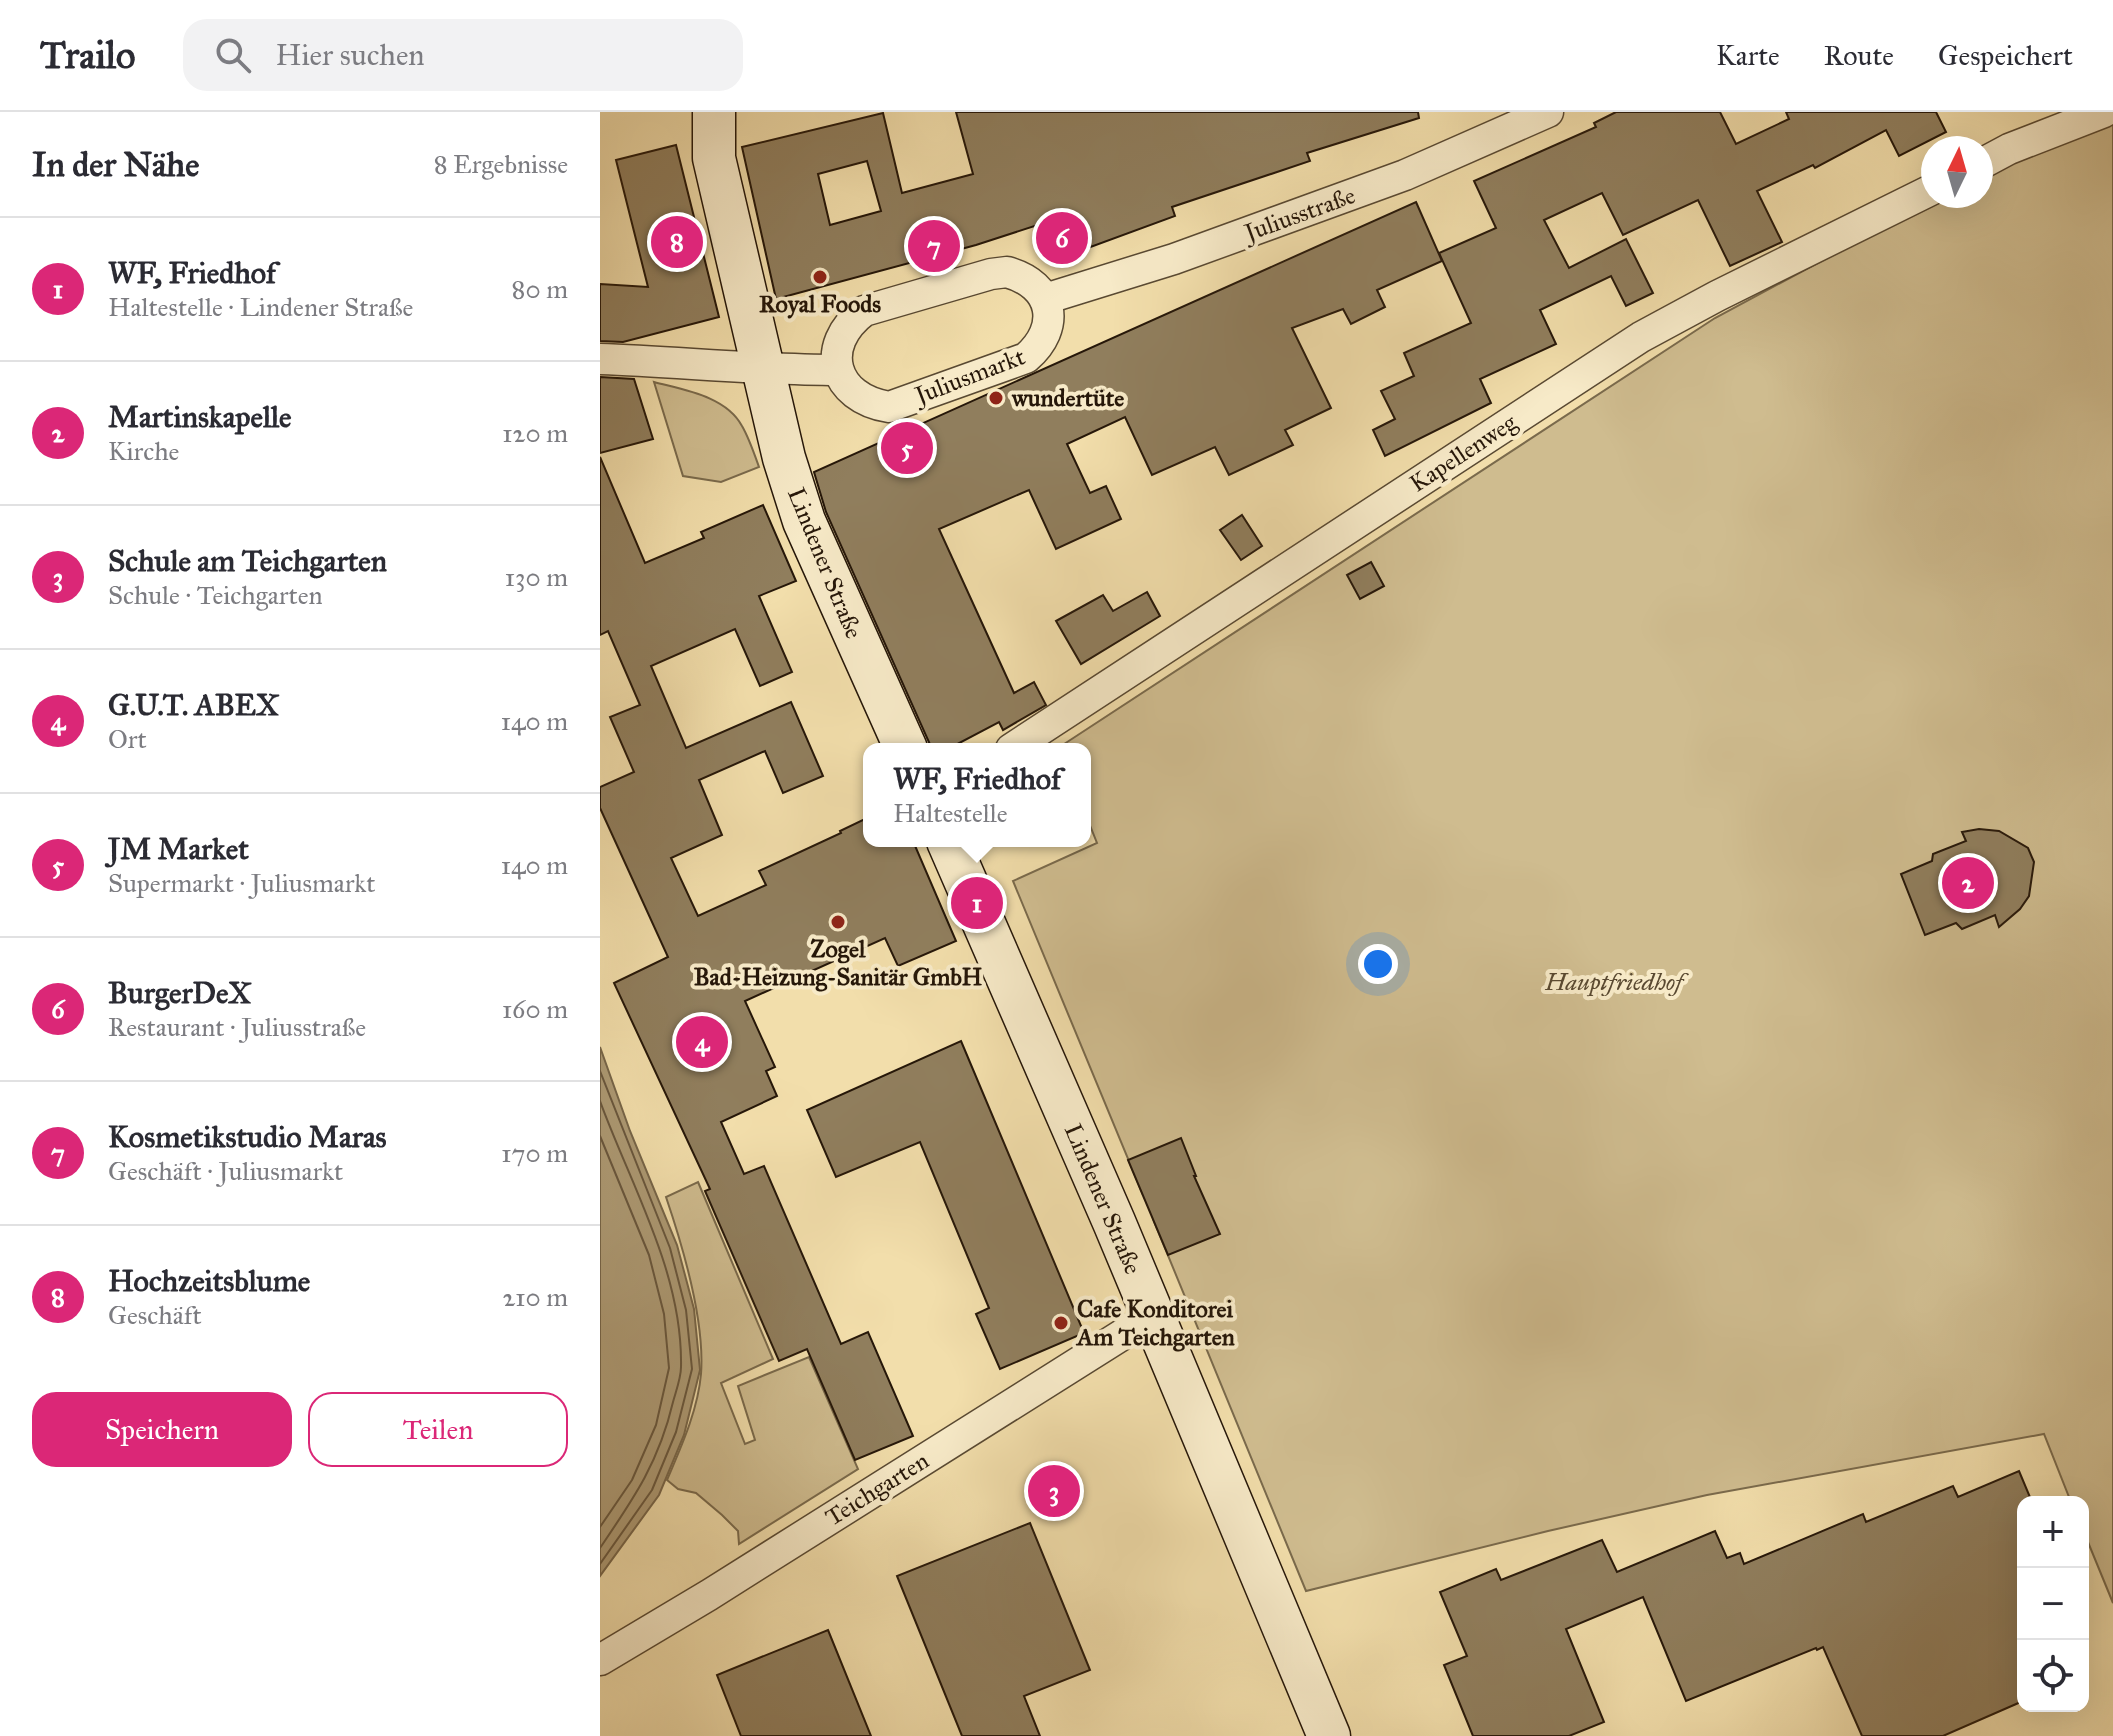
<!DOCTYPE html>
<html lang="de">
<head>
<meta charset="utf-8">
<style>
	:root { --surface:#fff; --page:#f2f2f3; --text:#2b2b33; --muted:#7c7c81; --line:#e1e1e2; --accent:#db2777 }
	body { margin:0; font-family:"IM FELL Great Primer",serif; background:var(--page); color:var(--text) }
	.controls { position:absolute; right:24px; bottom:24px; display:grid; overflow:hidden; border-radius:16px; box-shadow:0 8px 32px #0002 }
	.controls button { width:72px; height:72px; display:grid; place-items:center; padding:0; border:0; border-bottom:2px solid var(--line); background:var(--surface); color:var(--text); font:40px sans-serif }
	.compass { position:absolute; left:1321px; top:24px; width:72px; height:72px; border-radius:50%; background:var(--surface); box-shadow:0 8px 32px #0002; rotate:5deg }
	.you { position:absolute; left:778px; top:852px; width:28px; height:28px; margin:-20px; border:6px solid #fff; border-radius:50%; background:#1a73e8; box-shadow:0 0 0 12px #1a73e833 }
	.badge { display:grid; place-items:center; width:52px; height:52px; border-radius:50%; background:var(--accent); color:#fff; font-size:26px; font-weight:700 }
	.pin { position:absolute; translate:-50% -50%; border:4px solid #fff; box-shadow:0 2px 8px #0006 }
	.popup { position:absolute; left:263px; top:631px; width:228px; height:104px; box-sizing:border-box; display:grid; place-content:center; border-radius:16px; background:var(--surface); filter:drop-shadow(0 2px 6px #0005); font-size:26px; white-space:nowrap; color:var(--muted) }
	.popup b { font-size:30px; color:var(--text) }
	.popup::after { content:''; position:absolute; left:50%; top:100%; margin-left:-16px; border:16px solid transparent; border-top-color:var(--surface) }
	.list { margin:0; padding:0; list-style:none }
	h2 { display:flex; justify-content:space-between; align-items:center; height:104px; margin:0; padding:0 32px; font-size:34px }
	h2 small { font-size:26px; font-weight:400; color:var(--muted) }
	.list li { display:grid; grid-template-columns:52px 1fr auto; gap:24px; align-items:center; box-sizing:border-box; height:144px; padding:0 32px; border-top:2px solid var(--line) }
	.list b { display:block; font-size:30px; white-space:nowrap }
	.list p { margin:0; font-size:26px; white-space:nowrap; color:var(--muted) }
	.list em { font-size:26px; font-style:normal; color:var(--muted) }
	.actions { display:flex; gap:16px; padding:24px 32px }
	.actions a { flex:1; padding:18px 0; border:2px solid var(--accent); border-radius:24px; text-align:center; font-size:28px; color:var(--accent) }
	.actions .main { background:var(--accent); color:#fff }
	.icon { flex:none; width:44px; height:44px; fill:none; stroke:currentColor; stroke-width:2; stroke-linecap:round; stroke-linejoin:round }
	.map { position:relative; flex:none; width:1513px; height:1624px; overflow:hidden }
	header { display:flex; align-items:center; gap:48px; box-sizing:border-box; height:112px; padding:0 40px; background:var(--surface); border-bottom:2px solid var(--line) }
	header strong { font-size:38px }
	nav { display:flex; gap:44px; margin-inline-start:auto; font-size:28px }
	.search { width:560px; height:72px; background:var(--page); display:flex; align-items:center; gap:20px; box-sizing:border-box; padding:0 28px; border-radius:24px; color:var(--muted); font-size:30px }
	main { display:flex }
	aside { flex:1; background:var(--surface) }
	.map>svg:first-child { display:block }
	.green { fill:#cfbc8f; stroke:#7a6a4c; stroke-width:2 }
	.water { fill:#ad9a74; stroke:#776649; stroke-width:2 }
	.lines { fill:none; stroke-linecap:round; stroke-linejoin:round }
	.shore { stroke:#6a583e; stroke-width:2 }
	.building { fill:#907e5d; stroke:#261709; stroke-width:2; fill-rule:evenodd }
	.street-casing { stroke:#594932; stroke-width:33 }
	.secondary-casing { stroke:#261709; stroke-width:45 }
	.street { stroke:#f7eac8; stroke-width:30 }
	.secondary { stroke:#f7eac8; stroke-width:42 }
	.poi-dot { fill:#8f2418; stroke:#f7eac8; stroke-width:3 }
	.labels { text-anchor:middle; dominant-baseline:central; stroke-width:8; stroke-linejoin:round; paint-order:stroke }
	.street-label { font-size:24px; fill:#261709; stroke:#f7eac8 }
	.poi-label { font-size:24px; font-weight:bold; fill:#261709; stroke:#f7eac8 }
	.park-label { font-size:24px; font-style:italic; fill:#594931; stroke:#f7eac8 }
</style>
</head>
<body>
<header>
<strong>Trailo</strong>
<div class="search"><svg class="icon" aria-label="search" viewBox="0 0 24 24"><circle cx="10" cy="10" r="6"/><path d="M15 15l6 6"/></svg>Hier suchen</div>
<nav><a>Karte</a><a>Route</a><a>Gespeichert</a></nav>
</header>
<main>
<aside>
<h2>In der Nähe<small>8 Ergebnisse</small></h2>
<ul class="list">
<li><span class="badge">1</span><div><b>WF, Friedhof</b><p>Haltestelle · Lindener Straße</p></div><em>80 m</em></li>
<li><span class="badge">2</span><div><b>Martinskapelle</b><p>Kirche</p></div><em>120 m</em></li>
<li><span class="badge">3</span><div><b>Schule am Teichgarten</b><p>Schule · Teichgarten</p></div><em>130 m</em></li>
<li><span class="badge">4</span><div><b>G.U.T. ABEX</b><p>Ort</p></div><em>140 m</em></li>
<li><span class="badge">5</span><div><b>JM Market</b><p>Supermarkt · Juliusmarkt</p></div><em>140 m</em></li>
<li><span class="badge">6</span><div><b>BurgerDeX</b><p>Restaurant · Juliusstraße</p></div><em>160 m</em></li>
<li><span class="badge">7</span><div><b>Kosmetikstudio Maras</b><p>Geschäft · Juliusmarkt</p></div><em>170 m</em></li>
<li><span class="badge">8</span><div><b>Hochzeitsblume</b><p>Geschäft</p></div><em>210 m</em></li>
</ul>
<div class="actions"><a class="main">Speichern</a><a>Teilen</a></div>
</aside>
<div class="map">
<svg width="1513" height="1624" viewBox="0 0 1513 1624">
	<rect width="100%" height="100%" fill="#f2deab"/>
	<filter id="stains"><feTurbulence type="fractalNoise" baseFrequency=".0025" numOctaves="4"/><feColorMatrix values="0 0 0 0 .2 0 0 0 0 .09 0 0 0 0 .02 0 0 0 .5 -.17"/></filter>
	<radialGradient id="worn" r=".72"><stop offset=".6" stop-color="#630" stop-opacity="0"/><stop offset="1" stop-color="#630" stop-opacity=".3"/></radialGradient>
	<g class="green">
		<path d="M1513,8v1483l-30,-73v-28h-12l-27,-68 -337,61 -159,36 -242,60 -153,-372 11,-18 -21,-6 -130,-314 84,-38 -12,-30v-64l-27,-1 657,-430 228,-122h38v-20z"/>
		<path d="M54,270c30,8 72,14 88,44 7,12 12,27 17,41l-38,15 -38,-6z"/>
		<path d="M98,1070l75,177 -52,24 24,61 10,-4 -17,-54 71,-29 49,112 -119,75 -1,-13 -16,-16 -26,-22 -18,-4 -11,-9c14,-33 31,-70 34,-106 4,-53 -18,-127 -35,-177z"/>
	</g>
	<path class="water" d="M0,935l30,84 47,114 17,64 6,61 -16,65 -25,60 -59,81z"/>
	<g class="lines">
		<g class="shore">
			<path d="M0,959l70,177 16,62 6,59 -16,63 -24,58 -52,74"/>
			<path d="M0,989c31,85 83,172 81,266 0,11 -5,24 -8,35 -14,60 -39,96 -73,146"/>
			<path d="M0,1024l49,119 15,59 5,54 -13,57 -24,55 -32,47"/>
		</g>
	</g>
	<g class="building">
		<path d="M356,0h462l1,6 -112,35 3,8 -138,46 3,9 -109,40 -13,-36 -77,25 -200,54 -34,-152 141,-34 19,80 71,-19zM267,49l14,50 -51,14 -12,-51z"/>
		<path d="M1016,0h104l16,32 53,-25 -3,-7h150l10,20 -47,24 -13,-26 -71,38 -2,-3 -56,26 25,51 -52,24 -32,-66 -75,35 -21,-42 -58,27 25,48 57,-29 27,54 -27,13 -15,-30 -71,34 16,34 -76,35 11,24 -106,53 -12,-26 22,-11 -14,-28 33,-15 -10,-23 67,-30 -32,-70 57,-25 -22,-47 122,-54 -2,-4z"/>
		<path d="M76,33l43,172 -96,25 -23,-1v-57l48,3 -32,-127z"/>
		<path d="M816,90l26,59 -65,29 8,17 -34,17 -8,-15 -51,19 39,80 -46,22 8,15 -64,30 -14,-28 -63,28 -27,-58 -58,27 23,49 16,-7 15,33 -65,30 -27,-59 -90,39 75,164 20,-11 12,23 -43,25 -4,-8 -51,27h-16l-106,-237 -12,-40z"/>
		<path d="M0,265l34,2 19,60 -53,14z"/>
		<path d="M0,345l45,106 59,-25 -3,-6 62,-27 33,76 -37,15 33,76 -32,14 -25,-57 -84,37 35,82 105,-46 32,74 -40,17 -18,-42 -66,29 23,55 -51,23 27,58 68,-31 -7,-14 82,-38 -1,-2 29,-14v24h44l43,100 -58,25 -13,-28 -140,63 30,66 -9,4 11,25 -56,26 23,52 20,-8 77,178 27,-12 45,104 -58,24 -48,-111 -28,12 -74,-170 5,-2 -96,-206 54,-26 -68,-149v-21l34,-15 -24,-55 30,-12 -32,-74 -8,4z"/>
		<path d="M642,403l20,31 -21,14 -21,-30z"/>
		<path d="M771,450l13,24 -24,13 -13,-24z"/>
		<path d="M547,480l13,24 -79,48 -25,-43 47,-26 10,16z"/>
		<path d="M1379,717l20,2 29,17 6,14 -5,34 -9,13 -21,18 -4,-12 -33,14 -6,-6 -31,12 -24,-61 31,-13 1,-7 33,-13 -4,-9z"/>
		<path d="M361,929l123,292 -84,36 -24,-55 13,-6 -69,-166 -84,35 -29,-67z"/>
		<path d="M581,1026l15,38h-2l26,58 -52,21 -40,-95z"/>
		<path d="M1419,1359l13,31h-9v199l-80,35h-81l-39,-89 -6,3 -1,-2 -130,53 -43,-104 -77,32 38,93 -35,14h-96l-29,-71 23,-9 -27,-64 56,-23 5,11 101,-40 15,32 98,-41 12,27 13,-5 4,11 119,-50 3,8 87,-36 5,11z"/>
		<path d="M430,1411l60,147 -66,26 16,40h-78l-65,-160z"/>
		<path d="M228,1518l43,106h-130l-24,-61z"/>
	</g>
	<g class="lines">
		<defs>
			<g id="street">
				<path d="M1381,52l28,-15 95,-37"/>
				<path d="M407,160c47,13 55,55 19,86l-137,49c-56,-9 -71,-61 -25,-96l127,-37z"/>
				<path d="M445,187l129,-40 231,-84 143,-63"/>
				<path d="M0,247c80,3 159,11 238,11"/>
				<path d="M411,637l630,-412 76,-41 216,-107"/>
				<path d="M0,1548l109,-65 443,-279"/>
			</g>
			<g id="secondary">
				<path d="M114,0v46l70,300 20,63 102,228"/>
				<path d="M348,729l166,381 215,514"/>
			</g>
		</defs>
		<use href="#street" class="street-casing"/>
		<use href="#secondary" class="secondary-casing"/>
		<use href="#street" class="street"/>
		<use href="#secondary" class="secondary"/>
	</g>
	<g class="poi-dot">
		<circle cx="220" cy="165" r="8"/>
		<circle cx="396" cy="286" r="8"/>
		<circle cx="238" cy="810" r="8"/>
		<circle cx="461" cy="1211" r="8"/>
	</g>
	<g class="labels">
		<g class="street-label">
			<text transform="translate(700 102) rotate(-20)">Juliusstraße</text>
			<text transform="translate(370 264) rotate(-21)">Juliusmarkt</text>
			<text transform="translate(863 341) rotate(-33)">Kapellenweg</text>
			<text transform="translate(225 451) rotate(68)">Lindener Straße</text>
			<text transform="translate(503 1087) rotate(67)">Lindener Straße</text>
			<text transform="translate(277 1377) rotate(-32)">Teichgarten</text>
		</g>
		<g class="poi-label">
			<text x="220" y="192">Royal Foods</text>
			<text x="412" y="286" text-anchor="start">wundertüte</text>
			<text x="238" y="837">Zogel<tspan x="238" dy="28">Bad-Heizung-Sanitär GmbH</tspan></text>
			<text x="477" y="1197" text-anchor="start">Cafe Konditorei<tspan x="477" dy="28">Am Teichgarten</tspan></text>
		</g>
		<g class="park-label">
			<text x="1014" y="870">Hauptfriedhof</text>
		</g>
	</g>
	<rect width="100%" height="100%" filter="url(#stains)"/>
	<rect width="100%" height="100%" fill="url(#worn)"/>
</svg>
<div class="controls">
<button>+</button>
<button>−</button>
<button><svg class="icon" aria-label="locate" viewBox="0 0 24 24"><circle cx="12" cy="12" r="6"/><path d="M12 2v4M12 18v4M2 12h4M18 12h4"/></svg></button>
</div>
<svg class="compass" viewBox="-18 -18 36 36"><path d="M0-13l5 13h-10z" fill="#e53935"/><path d="M0 13l5-13h-10z" fill="#7c7c81"/></svg>
<div class="you"></div>
<div class="pin badge" style="left:377px;top:791px">1</div>
<div class="popup"><b>WF, Friedhof</b>Haltestelle</div>
<div class="pin badge" style="left:1368px;top:771px">2</div>
<div class="pin badge" style="left:454px;top:1379px">3</div>
<div class="pin badge" style="left:102px;top:930px">4</div>
<div class="pin badge" style="left:307px;top:336px">5</div>
<div class="pin badge" style="left:462px;top:126px">6</div>
<div class="pin badge" style="left:334px;top:134px">7</div>
<div class="pin badge" style="left:77px;top:130px">8</div>
</div>
</main>
</body>
</html>
